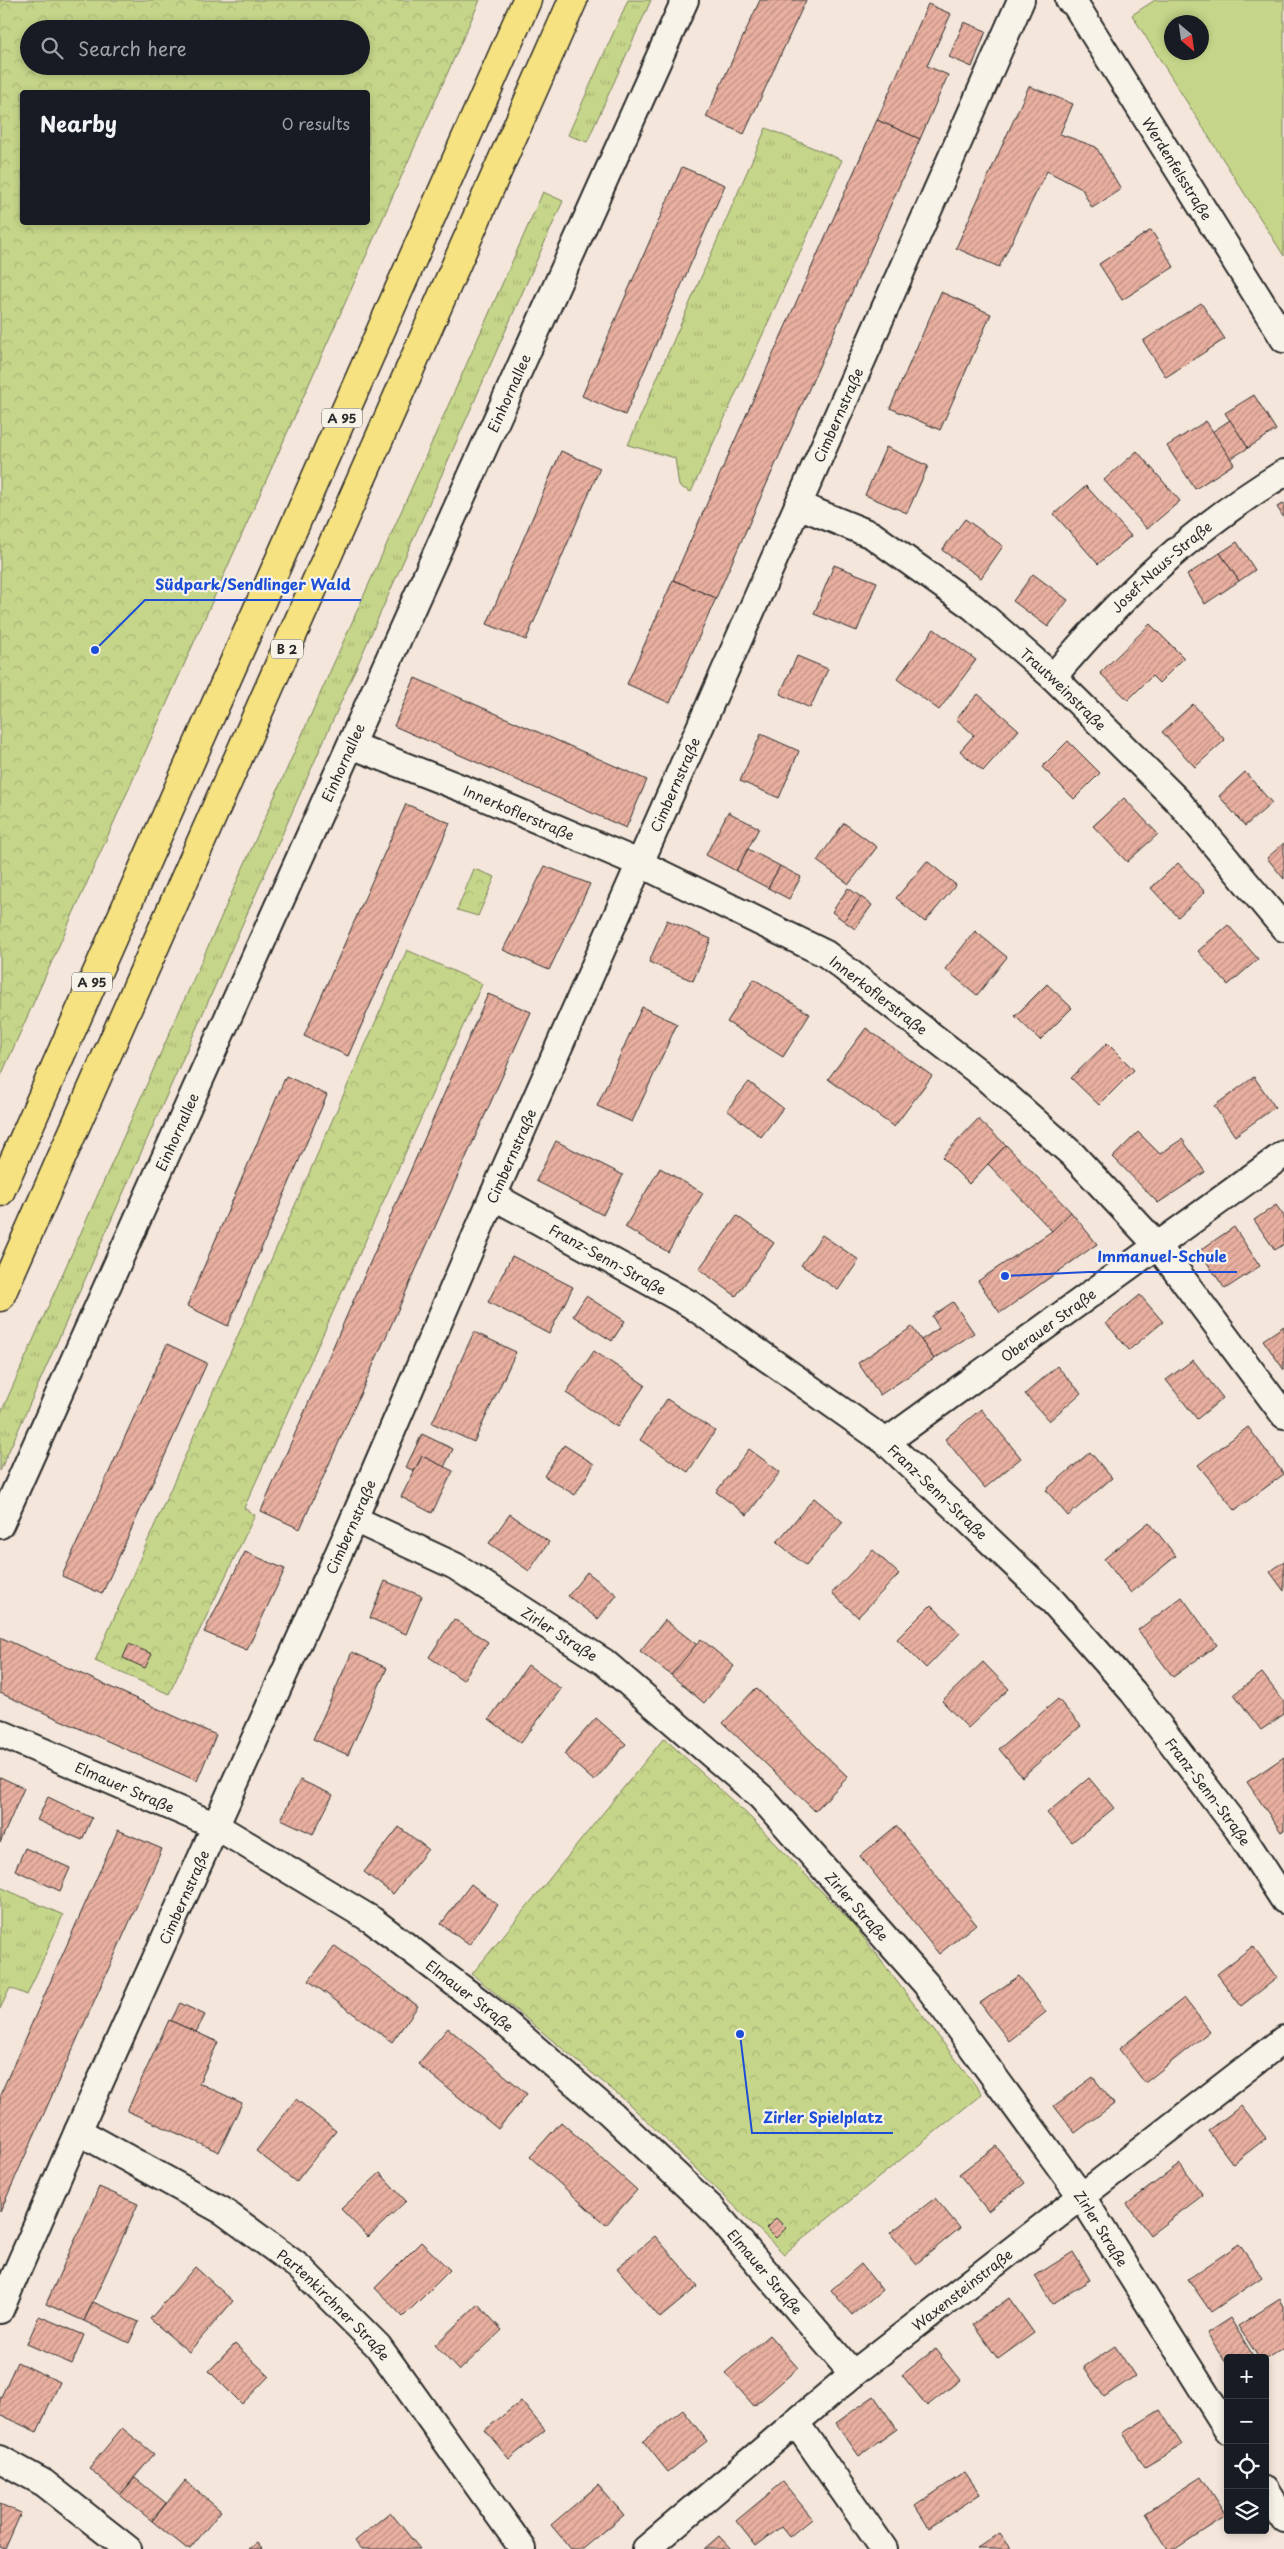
<!DOCTYPE html>
<html lang="en">
<head>
<meta charset="utf-8">
<style>
	:root { --surface:#171b24; --page:#20242c; --text:#f1f3f6; --muted:#9ea1a6; --line:#363941 }
	body { margin:0; font-family:"Playpen Sans",sans-serif; background:var(--page); color:var(--text) }
	.controls { position:absolute; right:15px; bottom:15px; display:grid; overflow:hidden; border-radius:5px; box-shadow:0 2px 8px #0003 }
	.controls button { width:45px; height:45px; display:grid; place-items:center; padding:0; border:0; border-bottom:1px solid var(--line); background:var(--surface); color:var(--text); font:25px sans-serif }
	.compass { position:absolute; left:1164px; top:15px; width:45px; height:45px; border-radius:50%; background:var(--surface); box-shadow:0 2px 8px #0003; rotate:151deg }
	.list { margin:0; padding:0; list-style:none }
	h2 { display:flex; justify-content:space-between; align-items:center; height:65px; margin:0; padding:0 20px; font-size:21px }
	h2 small { font-size:16px; font-weight:400; color:var(--muted) }
	.icon { flex:none; width:28px; height:28px; fill:none; stroke:currentColor; stroke-width:2; stroke-linecap:round; stroke-linejoin:round }
	.map { position:relative; flex:none; width:1284px; height:2549px; overflow:hidden }
	.search { position:absolute; background:var(--surface); box-shadow:0 2px 8px #0003; left:20px; top:20px; width:350px; height:55px; display:flex; align-items:center; gap:12px; box-sizing:border-box; padding:0 18px; border-radius:28px; color:var(--muted); font-size:19px }
	.panel { position:absolute; background:var(--surface); box-shadow:0 2px 8px #0003; left:20px; top:90px; width:350px; height:135px; border-radius:5px }
	.map>svg:first-child { display:block }
	.grass { fill:url(#grass-tufts); stroke:#78805a }
	.forest { fill:url(#forest-crowns); stroke:#78805a; fill-rule:evenodd }
	.pitch { fill:#c5d589; stroke:#78805a; fill-rule:evenodd }
	.building { fill:url(#building-hatch); stroke:#2b2b2b }
	.lines { fill:none; stroke-linecap:round; stroke-linejoin:round }
	.street-casing { stroke:#2b2b2b; stroke-width:30 }
	.highway-casing { stroke:#2b2b2b; stroke-width:31 }
	.street { stroke:#f7f3e8; stroke-width:26 }
	.highway { stroke:#f7e281; stroke-width:28 }
	.labels { text-anchor:middle; dominant-baseline:central; stroke-width:4.5; stroke-linejoin:round; paint-order:stroke }
	.shield { fill:#f7f3e8; stroke:#686764; stroke-width:1 }
	.shield-label { font-size:12px; font-weight:bold; fill:#2b2b2b }
	.street-label { font-size:14px; fill:#2b2b2b; stroke:#f7f3e8 }
	.leader { fill:none; stroke:#1d4ed8; stroke-width:2 }
	.callout-dot { fill:#1d4ed8; stroke:#f7f3e8; stroke-width:2 }
	.callout-label { font-size:15px; text-anchor:middle; font-weight:bold; fill:#1d4ed8; stroke:#f7f3e8; stroke-width:4.5; stroke-linejoin:round; paint-order:stroke }
</style>
</head>
<body>
<div class="map">
<svg width="1284" height="2549" viewBox="0 0 1284 2549">
	<defs>
		<pattern id="grass-tufts" width="24" height="20" patternUnits="userSpaceOnUse" patternTransform="scale(1.25)"><rect width="24" height="20" fill="#c5d589"/><path d="M3 7l-1-3M5 7V3M7 7l1-3M15 17l-1-3M17 17v-4M19 17l1-3" fill="none" stroke="#a9b776"/></pattern>
		<pattern id="forest-crowns" width="20" height="18" patternUnits="userSpaceOnUse" patternTransform="scale(1.25)"><rect width="20" height="18" fill="#c5d589"/><path d="M2 6a3 3 0 1 1 6 0M12 15a3 3 0 1 1 6 0" fill="none" stroke="#a9b776"/></pattern>
		<pattern id="building-hatch" width="6" height="6" patternUnits="userSpaceOnUse" patternTransform="scale(1.25)"><rect width="6" height="6" fill="#e9b0a0"/><path d="M-1 1l2-2M0 6l6-6M5 7l2-2" fill="none" stroke="#bd8f83"/></pattern>
	</defs>
	<rect width="100%" height="100%" fill="#f4e6da"/>
	<filter id="ink" filterUnits="userSpaceOnUse"><feTurbulence type="fractalNoise" baseFrequency=".02" numOctaves="2"/><feDisplacementMap in="SourceGraphic" scale="10" xChannelSelector="R" yChannelSelector="G"/><feConvolveMatrix kernelMatrix="1 2 1 2 8 2 1 2 1" color-interpolation-filters="sRGB"/></filter>
	<g filter="url(#ink)">
		<g class="grass">
			<path d="M628,0h23l-64,142 -19,-7z"/>
			<path d="M766,128l76,32 -151,332 -12,-6 -4,-28 -47,-13z"/>
			<path d="M543,192l20,9 -563,1270v-56z"/>
			<path d="M0,1887l63,28 -36,80 -17,-7 -10,21z"/>
		</g>
		<g class="forest">
			<path d="M0,0h480l-480,1078zM29,29h332v37h-332zM22,92h346v130h-346z"/>
			<path d="M474,869l21,8 -17,39 -21,-6z"/>
			<path d="M407,950l75,34 -238,524 11,7 -86,179 -74,-33z"/>
			<path d="M664,1738l86,79 104,108 128,169 -198,160 -158,-153 -154,-127z"/>
		</g>
		<path class="pitch" d="M1155,0h129v256l-152,-241zM1172,22h30v30h-30z"/>
		<g class="building">
			<path d="M760,0h46l-62,134 -38,-17z"/>
			<path d="M928,4l23,10 -24,52 21,9 -28,64 -43,-19z"/>
			<path d="M964,22l22,9 -14,36 -23,-10z"/>
			<path d="M1029,86l44,18 -13,30 36,13 25,42 -29,19 -10,-19 -35,-18 -48,96 -43,-19z"/>
			<path d="M877,120l43,19 -204,459 -43,-18z"/>
			<path d="M682,167l43,18 -100,230 -43,-19z"/>
			<path d="M1151,230l23,37 -52,33 -23,-36z"/>
			<path d="M941,292l50,22 -51,116 -50,-22z"/>
			<path d="M1201,303l24,36 -59,38 -23,-36z"/>
			<path d="M1254,395l22,35 -28,18 -23,-35z"/>
			<path d="M1230,420l18,28 -18,11 -18,-27z"/>
			<path d="M1206,421l28,43 -39,25 -28,-43z"/>
			<path d="M886,447l42,19 -21,47 -42,-18z"/>
			<path d="M561,451l39,17 -74,172 -39,-16z"/>
			<path d="M1137,451l43,50 -33,28 -43,-49z"/>
			<path d="M1086,486l45,50 -33,28 -44,-50z"/>
			<path d="M1284,503v15l-7,-11z"/>
			<path d="M965,519l38,27 -22,32 -39,-28z"/>
			<path d="M1237,542l18,28 -16,11 -19,-28z"/>
			<path d="M1220,553l19,28 -34,23 -18,-29z"/>
			<path d="M834,565l43,17 -20,49 -43,-17z"/>
			<path d="M1033,574l35,26 -20,27 -35,-26z"/>
			<path d="M673,580l43,18 -46,105 -43,-19z"/>
			<path d="M1150,624l34,34 -25,25 -7,-7 -24,24 -28,-27z"/>
			<path d="M934,629l42,31 -37,50 -42,-31z"/>
			<path d="M797,656l31,13 -18,39 -30,-14z"/>
			<path d="M415,678l232,102 -21,48 -232,-102z"/>
			<path d="M978,694l41,36 -36,41 -23,-20 14,-16 -18,-16z"/>
			<path d="M1193,704l32,36 -30,27 -33,-35z"/>
			<path d="M761,734l38,17 -20,47 -39,-17z"/>
			<path d="M1068,741l32,32 -26,26 -32,-32z"/>
			<path d="M1245,772l27,31 -27,23 -26,-30z"/>
			<path d="M1124,798l34,36 -31,28 -34,-36z"/>
			<path d="M406,804l44,19 -102,233 -44,-20z"/>
			<path d="M728,812l31,16 -23,43 -30,-16z"/>
			<path d="M844,823l33,24 -28,37 -32,-23z"/>
			<path d="M1284,843v36l-17,-21z"/>
			<path d="M748,849l32,17 -12,22 -32,-17z"/>
			<path d="M927,861l29,24 -31,37 -29,-24z"/>
			<path d="M1178,863l27,29 -27,25 -27,-29z"/>
			<path d="M545,866l45,18 -41,86 -46,-20z"/>
			<path d="M780,866l21,11 -12,22 -21,-11z"/>
			<path d="M848,888l13,9 -17,24 -12,-9z"/>
			<path d="M861,897l11,8 -17,24 -11,-8z"/>
			<path d="M667,920l44,19 -18,42 -44,-19z"/>
			<path d="M1228,925l30,34 -30,26 -30,-34z"/>
			<path d="M975,931l32,26 -30,38 -32,-26z"/>
			<path d="M754,979l56,35 -27,43 -56,-35z"/>
			<path d="M1047,984l25,24 -32,32 -25,-24z"/>
			<path d="M488,994l43,18 -231,517 -39,-18z"/>
			<path d="M642,1007l35,17 -45,98 -35,-16z"/>
			<path d="M866,1028l66,48 -38,51 -66,-48z"/>
			<path d="M1107,1043l27,27 -35,35 -28,-27z"/>
			<path d="M286,1076l41,19 -99,231 -41,-20z"/>
			<path d="M1254,1077l21,30 -40,29 -21,-30z"/>
			<path d="M749,1082l34,26 -22,29 -34,-27z"/>
			<path d="M978,1119l28,26 -37,39 -27,-27z"/>
			<path d="M1138,1132l22,22 22,-15 23,33 -47,31 -45,-46z"/>
			<path d="M556,1141l67,34 -20,40 -67,-34z"/>
			<path d="M1006,1145l65,67 -19,19 -64,-67z"/>
			<path d="M660,1168l43,25 -35,59 -43,-25z"/>
			<path d="M1276,1205l8,11v28l-9,6 -21,-30z"/>
			<path d="M1071,1212l26,32 -97,69 -22,-32 74,-50z"/>
			<path d="M737,1216l37,27 -38,53 -37,-27z"/>
			<path d="M1234,1227l26,39 -35,23 -26,-38z"/>
			<path d="M822,1235l37,25 -21,30 -37,-25z"/>
			<path d="M512,1256l61,31 -24,47 -61,-32z"/>
			<path d="M1140,1295l23,27 -34,28 -23,-27z"/>
			<path d="M586,1296l39,25 -13,20 -39,-25z"/>
			<path d="M953,1302l21,31 -40,26 -13,-19 18,-12 -7,-12z"/>
			<path d="M1284,1326v44l-21,-30z"/>
			<path d="M912,1327l22,32 -54,36 -22,-32z"/>
			<path d="M474,1332l42,20 -42,90 -42,-19z"/>
			<path d="M167,1344l40,19 -105,231 -40,-18z"/>
			<path d="M594,1351l51,34 -28,42 -51,-34z"/>
			<path d="M1193,1360l30,38 -26,21 -31,-39z"/>
			<path d="M1057,1366l24,27 -32,28 -24,-27z"/>
			<path d="M667,1399l48,32 -27,41 -48,-32z"/>
			<path d="M981,1409l40,49 -36,30 -40,-49z"/>
			<path d="M1248,1427l36,47 -49,36 -37,-45z"/>
			<path d="M422,1434l31,15 -9,18 -22,-11 -8,15 -8,-4z"/>
			<path d="M564,1445l30,19 -19,31 -31,-19z"/>
			<path d="M749,1449l31,23 -33,43 -31,-23z"/>
			<path d="M1090,1452l22,26 -44,38 -22,-26z"/>
			<path d="M422,1456l31,15 -21,42 -31,-16z"/>
			<path d="M814,1498l29,24 -37,44 -29,-24z"/>
			<path d="M510,1514l39,28 -20,29 -40,-28z"/>
			<path d="M1149,1522l27,34 -45,37 -27,-34z"/>
			<path d="M873,1550l26,24 -41,43 -26,-24z"/>
			<path d="M245,1552l40,17 -38,81 -43,-18z"/>
			<path d="M1284,1561v30l-14,-19z"/>
			<path d="M587,1572l30,23 -19,24 -30,-23z"/>
			<path d="M385,1581l37,15 -16,38 -36,-16z"/>
			<path d="M1182,1597l35,48 -44,32 -35,-47z"/>
			<path d="M931,1605l29,28 -34,35 -29,-29z"/>
			<path d="M454,1619l34,23 -25,38 -34,-23z"/>
			<path d="M665,1620l32,25 -26,30 -31,-24z"/>
			<path d="M0,1637l216,98 -19,46 -197,-88z"/>
			<path d="M701,1639l33,27 -30,37 -33,-28z"/>
			<path d="M129,1644l23,10 -7,14 -22,-10z"/>
			<path d="M352,1652l35,16 -39,87 -35,-16z"/>
			<path d="M983,1662l26,27 -41,39 -26,-27z"/>
			<path d="M528,1665l33,24 -40,54 -32,-24z"/>
			<path d="M1262,1673l22,29v12l-23,16 -27,-36z"/>
			<path d="M756,1688l92,89 -33,34 -92,-88z"/>
			<path d="M1058,1699l23,27 -59,51 -23,-28z"/>
			<path d="M596,1718l30,26 -32,37 -30,-27z"/>
			<path d="M1284,1757v73l-3,2 -34,-50z"/>
			<path d="M0,1777l24,11 -24,55z"/>
			<path d="M1089,1778l25,30 -42,34 -25,-29z"/>
			<path d="M300,1780l33,15 -20,39 -32,-15z"/>
			<path d="M48,1797l44,21 -10,22 -45,-20z"/>
			<path d="M896,1826l80,98 -37,30 -79,-98z"/>
			<path d="M399,1827l29,22 -35,45 -29,-22z"/>
			<path d="M118,1830l44,19 -162,363v-117z"/>
			<path d="M25,1848l45,20 -10,23 -45,-21z"/>
			<path d="M471,1884l27,21 -29,40 -28,-21z"/>
			<path d="M335,1946l83,60 -26,36 -83,-61z"/>
			<path d="M1253,1946l24,32 -36,28 -24,-32z"/>
			<path d="M1019,1976l27,36 -37,29 -29,-38z"/>
			<path d="M1184,1998l26,33 -65,52 -26,-34z"/>
			<path d="M180,2003l25,12 -9,17 -25,-11z"/>
			<path d="M169,2020l49,22 -19,41 43,20 -23,49 -92,-41z"/>
			<path d="M448,2028l79,66 -29,35 -80,-65z"/>
			<path d="M1093,2077l21,27 -39,29 -21,-27z"/>
			<path d="M296,2099l40,32 -40,51 -40,-31z"/>
			<path d="M1241,2106l25,32 -33,26 -25,-33z"/>
			<path d="M561,2122l76,68 -31,35 -76,-68z"/>
			<path d="M996,2146l29,37 -37,28 -29,-37z"/>
			<path d="M1180,2164l23,31 -53,40 -23,-31z"/>
			<path d="M380,2173l26,28 -38,36 -27,-28z"/>
			<path d="M99,2187l39,17 -54,117 -38,-17z"/>
			<path d="M935,2198l25,30 -44,36 -26,-31z"/>
			<path d="M776,2218l10,10 -10,10 -10,-10z"/>
			<path d="M655,2236l43,50 -38,32 -43,-50z"/>
			<path d="M421,2242l29,28 -47,47 -28,-29z"/>
			<path d="M1239,2244l23,33 -51,35 -23,-33z"/>
			<path d="M1073,2252l17,28 -38,24 -17,-28z"/>
			<path d="M861,2264l21,26 -30,25 -21,-25z"/>
			<path d="M195,2267l38,34 -44,51 -39,-33z"/>
			<path d="M1009,2298l25,35 -36,26 -25,-35z"/>
			<path d="M1280,2299l4,7v42l-19,12v-2h-6l-21,-32z"/>
			<path d="M93,2302l46,20 -10,21 -45,-22z"/>
			<path d="M478,2304l24,26 -43,41 -24,-26z"/>
			<path d="M39,2316l45,19 -12,29 -45,-20z"/>
			<path d="M1230,2318l22,36 -7,4h-17v8l-21,-33z"/>
			<path d="M769,2335l29,33 -44,38 -29,-33z"/>
			<path d="M235,2344l34,32 -27,28 -33,-33z"/>
			<path d="M1115,2346l20,30 -31,21 -20,-30z"/>
			<path d="M935,2349l25,31 -33,26 -25,-31z"/>
			<path d="M17,2362l43,20 -23,50 -37,-17v-16z"/>
			<path d="M874,2396l23,33 -38,27 -23,-33z"/>
			<path d="M521,2401l24,29 -36,29 -24,-29z"/>
			<path d="M683,2410l24,31 -39,31 -25,-31z"/>
			<path d="M1160,2410l22,35 -37,22 -22,-34z"/>
			<path d="M122,2428l32,26 -34,41 -31,-27z"/>
			<path d="M965,2472l15,22 -51,34 -14,-22z"/>
			<path d="M1201,2477l25,39 -51,33h-7l-23,-36z"/>
			<path d="M135,2478l31,25 -14,18 -32,-26z"/>
			<path d="M185,2481l36,30 -31,38h-4l-34,-28z"/>
			<path d="M783,2482l29,36 -23,19 -8,-10 -25,19 -20,-25z"/>
			<path d="M598,2485l26,30 -41,34h-12l-20,-24z"/>
			<path d="M0,2504l21,9 -16,36 -5,-2z"/>
			<path d="M390,2512l30,37h-58l-7,-8z"/>
			<path d="M1000,2533l11,16h-34z"/>
			<path d="M719,2536l12,13h-27z"/>
			<path d="M257,2543l5,6h-13z"/>
		</g>
		<g class="lines">
			<defs>
				<g id="street">
					<path id="s1" d="M1069,0l6,4 209,335"/>
					<path id="s2" d="M798,505l74,30 101,72 80,70 125,124 106,127"/>
					<path id="s3" d="M1053,677c68,-81 140,-149 231,-204"/>
					<path id="s4" d="M351,745l123,48 167,71 185,90 159,123 88,78 84,90 127,170"/>
					<path id="s5" d="M493,1196l197,108 196,138 162,154 85,96 104,136 47,72"/>
					<path id="s6" d="M886,1442l398,-288"/>
					<path id="s7" d="M354,1519l101,47 149,96 157,135 165,187 156,213 146,233"/>
					<path id="s8" d="M0,1525l685,-1525"/>
					<path id="s9" d="M0,1733l216,93 156,94 122,93 117,101 101,95 141,165"/>
					<path id="s10" d="M78,2131l145,80 76,56 79,79 145,203"/>
					<path id="s11" d="M0,2310l78,-179 276,-612 139,-323 528,-1196"/>
					<path d="M796,2423l88,126"/>
					<path d="M0,2459l44,24 84,66"/>
					<path d="M1265,2490l19,30"/>
					<path id="s12" d="M646,2549l207,-175 431,-335"/>
				</g>
				<g id="highway">
					<path d="M0,1192l527,-1192"/>
					<path d="M0,1297l573,-1297"/>
				</g>
			</defs>
			<use href="#street" class="street-casing"/>
			<use href="#highway" class="highway-casing"/>
			<use href="#street" class="street"/>
			<use href="#highway" class="highway"/>
		</g>
	</g>
	<g class="labels">
		<g class="shield">
			<rect x="322" y="408.5" width="40" height="19" rx="4"/>
			<rect x="271" y="639.5" width="32" height="19" rx="4"/>
			<rect x="72" y="972.5" width="40" height="19" rx="4"/>
		</g>
		<g class="shield-label">
			<text x="342" y="418">A 95</text>
			<text x="287" y="649">B 2</text>
			<text x="92" y="982">A 95</text>
		</g>
		<g class="street-label">
			<text stroke="none"><textPath href="#s1" startOffset="201">Werdenfelsstraße</textPath></text>
			<text stroke="none"><textPath href="#s8" startOffset="1241">Einhornallee</textPath></text>
			<text stroke="none"><textPath href="#s11" startOffset="2072">Cimbernstraße</textPath></text>
			<text stroke="none"><textPath href="#s3" startOffset="155">Josef-Naus-Straße</textPath></text>
			<text stroke="none"><textPath href="#s2" startOffset="326">Trautweinstraße</textPath></text>
			<text stroke="none"><textPath href="#s8" startOffset="836">Einhornallee</textPath></text>
			<text stroke="none"><textPath href="#s11" startOffset="1668">Cimbernstraße</textPath></text>
			<text stroke="none"><textPath href="#s4" startOffset="181">Innerkoflerstraße</textPath></text>
			<text stroke="none"><textPath href="#s4" startOffset="586">Innerkoflerstraße</textPath></text>
			<text stroke="none"><textPath href="#s8" startOffset="431">Einhornallee</textPath></text>
			<text stroke="none"><textPath href="#s11" startOffset="1262">Cimbernstraße</textPath></text>
			<text stroke="none"><textPath href="#s5" startOffset="131">Franz-Senn-Straße</textPath></text>
			<text stroke="none"><textPath href="#s6" startOffset="200">Oberauer Straße</textPath></text>
			<text stroke="none"><textPath href="#s5" startOffset="536">Franz-Senn-Straße</textPath></text>
			<text stroke="none"><textPath href="#s11" startOffset="858">Cimbernstraße</textPath></text>
			<text stroke="none"><textPath href="#s7" startOffset="236">Zirler Straße</textPath></text>
			<text stroke="none"><textPath href="#s9" startOffset="136">Elmauer Straße</textPath></text>
			<text stroke="none"><textPath href="#s5" startOffset="941">Franz-Senn-Straße</textPath></text>
			<text stroke="none"><textPath href="#s11" startOffset="452">Cimbernstraße</textPath></text>
			<text stroke="none"><textPath href="#s7" startOffset="641">Zirler Straße</textPath></text>
			<text stroke="none"><textPath href="#s9" startOffset="541">Elmauer Straße</textPath></text>
			<text stroke="none"><textPath href="#s7" startOffset="1046">Zirler Straße</textPath></text>
			<text stroke="none"><textPath href="#s9" startOffset="946">Elmauer Straße</textPath></text>
			<text stroke="none"><textPath href="#s12" startOffset="409">Waxensteinstraße</textPath></text>
			<text stroke="none"><textPath href="#s10" startOffset="311">Partenkirchner Straße</textPath></text>
		</g>
	</g>
	<path class="leader" d="M95 650L145 600H361M1005 1276L1088 1272H1237M740 2034L752 2133H893"/>
	<g class="callout-dot">
		<circle cx="95" cy="650" r="5"/>
		<circle cx="1005" cy="1276" r="5"/>
		<circle cx="740" cy="2034" r="5"/>
	</g>
	<g class="callout-label">
		<text x="253" y="590">Südpark/Sendlinger Wald</text>
		<text x="1162" y="1262">Immanuel-Schule</text>
		<text x="823" y="2123">Zirler Spielplatz</text>
	</g>
</svg>
<div class="controls">
<button>+</button>
<button>−</button>
<button><svg class="icon" aria-label="locate" viewBox="0 0 24 24"><circle cx="12" cy="12" r="6"/><path d="M12 2v4M12 18v4M2 12h4M18 12h4"/></svg></button>
<button><svg class="icon" aria-label="layers" viewBox="0 0 24 24"><path d="M12 4l9 5-9 5-9-5zM3 14l9 5 9-5"/></svg></button>
</div>
<svg class="compass" viewBox="-18 -18 36 36"><path d="M0-13l5 13h-10z" fill="#e53935"/><path d="M0 13l5-13h-10z" fill="#9ea1a6"/></svg>
<div class="search"><svg class="icon" aria-label="search" viewBox="0 0 24 24"><circle cx="10" cy="10" r="6"/><path d="M15 15l6 6"/></svg>Search here</div>
<section class="panel">
<h2>Nearby<small>0 results</small></h2>
<ul class="list">
</ul>
</section>
</div>
</body>
</html>
